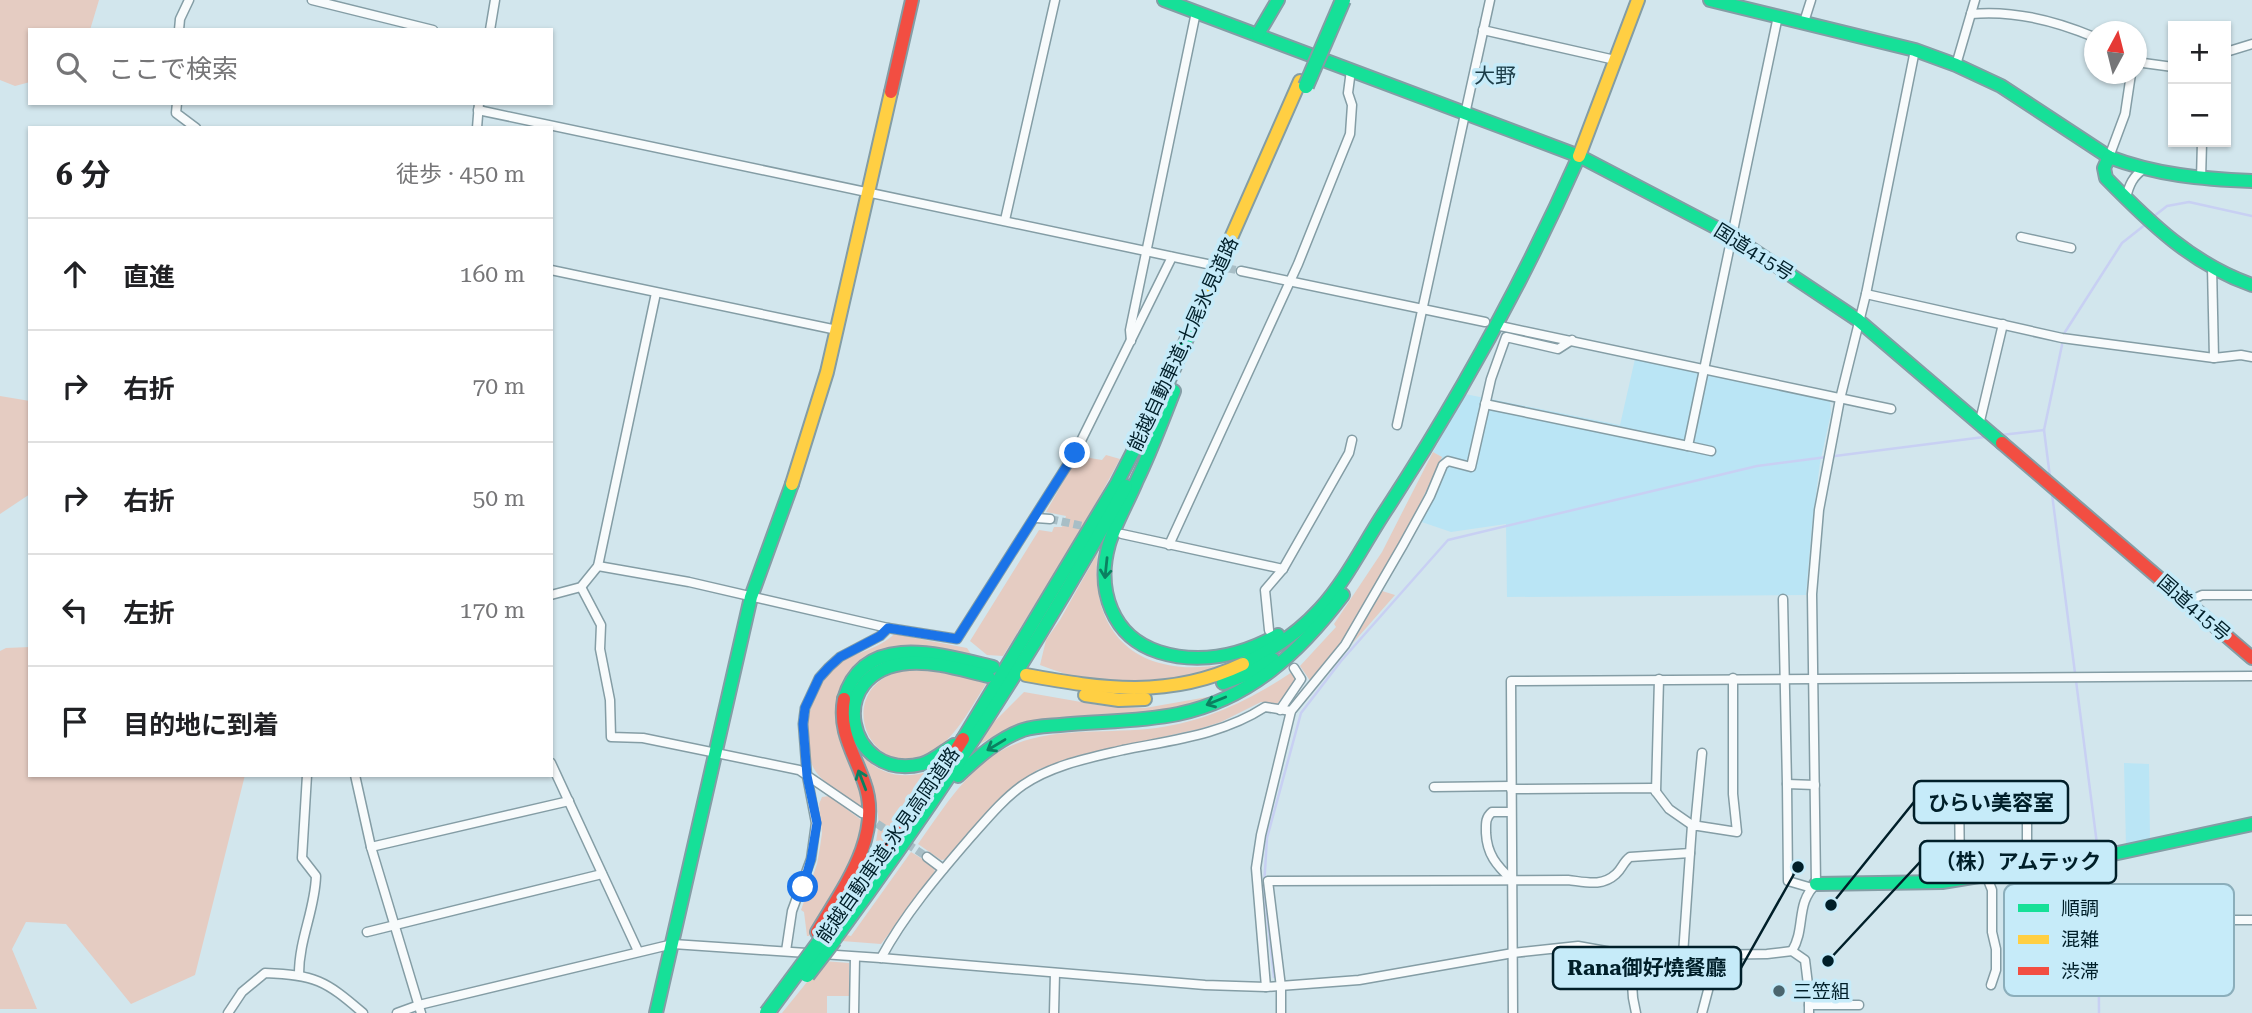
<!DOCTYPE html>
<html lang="ja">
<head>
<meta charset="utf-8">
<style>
	:root { --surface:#fff; --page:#f2f2f2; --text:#202124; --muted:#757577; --line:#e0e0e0 }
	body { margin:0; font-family:"Roboto Serif","Noto Sans JP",serif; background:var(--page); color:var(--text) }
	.controls { position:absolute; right:21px; top:21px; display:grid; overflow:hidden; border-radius:0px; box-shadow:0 2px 5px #0004 }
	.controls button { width:63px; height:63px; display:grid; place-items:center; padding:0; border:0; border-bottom:2px solid var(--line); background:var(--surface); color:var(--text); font:35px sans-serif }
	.compass { position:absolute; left:2084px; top:21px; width:63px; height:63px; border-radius:50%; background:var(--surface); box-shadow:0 2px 5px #0004; rotate:7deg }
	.stop { position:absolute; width:21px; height:21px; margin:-16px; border:5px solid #1a73e8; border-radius:50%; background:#fff }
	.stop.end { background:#1a73e8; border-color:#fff; box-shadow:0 2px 7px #0008 }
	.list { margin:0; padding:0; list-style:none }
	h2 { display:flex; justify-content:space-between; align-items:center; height:91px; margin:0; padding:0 28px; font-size:30px }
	h2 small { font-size:23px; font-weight:400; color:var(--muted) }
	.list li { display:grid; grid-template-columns:46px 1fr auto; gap:21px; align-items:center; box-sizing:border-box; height:112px; padding:0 28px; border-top:2px solid var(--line) }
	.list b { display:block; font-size:26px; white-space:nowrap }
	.list em { font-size:23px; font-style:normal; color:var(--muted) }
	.icon { flex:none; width:38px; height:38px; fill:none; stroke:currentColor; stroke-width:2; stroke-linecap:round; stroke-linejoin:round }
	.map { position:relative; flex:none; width:2252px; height:1013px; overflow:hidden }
	.search { position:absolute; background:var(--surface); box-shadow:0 2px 5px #0004; left:28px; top:28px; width:525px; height:77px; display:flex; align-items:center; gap:18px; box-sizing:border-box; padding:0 24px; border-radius:0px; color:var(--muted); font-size:26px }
	.panel { position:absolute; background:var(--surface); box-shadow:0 2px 5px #0004; left:28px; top:126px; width:525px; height:651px; border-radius:0px }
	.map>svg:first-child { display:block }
	.built { fill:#bae5f5 }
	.green { fill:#e5ccc2 }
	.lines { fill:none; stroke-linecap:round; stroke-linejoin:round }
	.stream { stroke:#c8d0f3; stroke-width:2.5 }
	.street-tunnel { stroke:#a8bec6; stroke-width:8; stroke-dasharray:8 4; stroke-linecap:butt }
	.street-casing { stroke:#849da5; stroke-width:11 }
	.fast-casing { stroke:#849da5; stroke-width:16 }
	.slow-casing { stroke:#849da5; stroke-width:16 }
	.jam-casing { stroke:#849da5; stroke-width:16 }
	.street { stroke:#f8fbfc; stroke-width:8 }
	.fast { stroke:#16e098; stroke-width:12 }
	.slow { stroke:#ffcf43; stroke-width:12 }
	.jam { stroke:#f24e42; stroke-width:12 }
	.fast-bridge-casing { stroke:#849da5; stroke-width:18; stroke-linecap:butt }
	.fast-bridge { stroke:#16e098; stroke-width:14 }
	.oneway { stroke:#0b8060 }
	.route { stroke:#1a73e8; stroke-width:9 }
	.poi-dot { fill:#4a656e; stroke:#c6ebf9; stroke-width:2.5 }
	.labels { text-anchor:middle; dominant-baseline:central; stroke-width:7; stroke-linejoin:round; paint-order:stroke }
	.street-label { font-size:19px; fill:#001f29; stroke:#c6ebf9 }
	.poi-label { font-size:19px; fill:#001f29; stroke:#c6ebf9; text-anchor:start }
	.neighbourhood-label { font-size:21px; fill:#1b3c47; stroke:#c6ebf9 }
	.key { fill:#c6ebf9; stroke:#8baebb; stroke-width:2 }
	.key-label { font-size:19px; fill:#001f29 }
	.leader { fill:none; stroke:#001f29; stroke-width:2.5 }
	.callout-dot { fill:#001f29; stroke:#c6ebf9; stroke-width:2.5 }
	.callout { fill:#c6ebf9; stroke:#001f29; stroke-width:2.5 }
	.callout-label { font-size:21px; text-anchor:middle; font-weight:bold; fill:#001f29 }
</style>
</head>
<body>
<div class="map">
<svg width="2252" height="1013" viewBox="0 0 2252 1013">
	<rect width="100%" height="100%" fill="#d2e6ed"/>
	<g class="built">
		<path d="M1635,359l195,42 1,12 -11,50 -8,63 -6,69 -299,2 -1,-73 -55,8 -38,-13 29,-62 -9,-5 32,-58 155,31z"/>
		<path d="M2124,763l25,1 1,77 -24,5z"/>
	</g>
	<g class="green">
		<path d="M0,0h99l-9,30h-60v52l-15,4 -15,-6z"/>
		<path d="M0,396l30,5v93l-30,20z"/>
		<path d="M1433,452l9,5c-36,79 -76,157 -131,225l-11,-16 36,-39 -2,-3 48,-72z"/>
		<path d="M1106,455l14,4 -38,70 -79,127 -16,-1 -17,-14 69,-111 13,2 2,-5h8l4,-11 -20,-4 32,-56 24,4z"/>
		<path d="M1098,552c-7,53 13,102 70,113 19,4 37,2 55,0 -12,4 -24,9 -37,12 -47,11 -102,6 -146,-12l6,-25 14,-20z"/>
		<path d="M1382,591l13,4 -43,49z"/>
		<path d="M894,634l73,14 4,6c-36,-7 -69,-14 -104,2l-24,93 15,38 5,21c-15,-11 -36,-21 -47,-36 -20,-29 -5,-88 22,-108 17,-12 42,-15 56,-30z"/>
		<path d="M30,647v128h215l-50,200 -64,29 -65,-80 -40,-2 -14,27 25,60h-37v-358l6,-3z"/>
		<path d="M903,670c28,0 57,4 83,14 -15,23 -29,52 -53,67 -61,38 -105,-62 -30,-81z"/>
		<path d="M1292,672l5,8 -20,24 -16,-2 -40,20 -22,7 -123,27 -39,14 -40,31 -48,58 -8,1 -23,-16c22,-31 44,-67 76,-89 47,-31 109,-20 162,-27 51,-7 94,-28 136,-56z"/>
		<path d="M1024,692l80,14 41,2 74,-13c-20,7 -41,14 -62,16 -61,7 -124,0 -177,33l13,-21z"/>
		<path d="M857,751c25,26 44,29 78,19l-64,90c15,-46 5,-67 -14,-109z"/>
		<path d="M829,796l35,26c-3,34 -36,85 -55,114h-2l-3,-24 -3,-2 16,-46 3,-17 2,-14 -3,-29 3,-7z"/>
		<path d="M911,852l23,14 1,8 -54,70 -39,-3 4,-6 5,1z"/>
		<path d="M824,961l25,2v33h-22v17h-45z"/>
	</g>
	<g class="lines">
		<g class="stream">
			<path d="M2153,217l14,-11 22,-4 63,14"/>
			<path d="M2065,332l57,-89 24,-19"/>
			<path d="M2001,435l43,-5"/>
			<path d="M2050,477l-6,-47 18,-85"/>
			<path d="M2052,494l46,358"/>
			<path d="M2098,862l1,151"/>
			<path d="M1274,977l-10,-90 3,-49 34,-125 40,-52 107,-121 309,-74 227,-29"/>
		</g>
		<g class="street-tunnel">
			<path d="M1216,266l25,5"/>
			<path d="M1050,519l42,9"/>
			<path d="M867,817l60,40"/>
		</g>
		<defs>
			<g id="street">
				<path d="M312,0l121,30"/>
				<path d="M1971,14c42,-4 85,7 123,23"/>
				<path d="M1804,22l7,-22"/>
				<path d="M179,30l1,-11 9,-19"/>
				<path d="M490,30l5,-30"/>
				<path d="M1483,30l132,30"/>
				<path d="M2226,52l26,-8"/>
				<path d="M2136,62l37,5"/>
				<path d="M1956,65l19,-65"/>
				<path d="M177,103l-1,10 20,15"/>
				<path d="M478,110l729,154"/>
				<path d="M477,128l2,-25"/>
				<path d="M2109,157l16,-43 6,-40"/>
				<path d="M2201,179l1,-37"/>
				<path d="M2126,198c3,-13 7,-22 18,-29"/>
				<path d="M1005,220l50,-220"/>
				<path d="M2021,237l50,11"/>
				<path d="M2212,267l2,91"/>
				<path d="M551,270l286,60"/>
				<path d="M1241,271l244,51"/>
				<path d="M1866,294l196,44 152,20 27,-3 11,2"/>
				<path d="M1500,326l391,83"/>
				<path d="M1131,341l-1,-11 66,-318"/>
				<path d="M1485,404l203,42"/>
				<path d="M1397,425l93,-425"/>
				<path d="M1979,425l24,-101"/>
				<path d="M1711,451l-23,-5 90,-430"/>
				<path d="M1036,518l14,1"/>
				<path d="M1122,534l161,35"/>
				<path d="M1169,545l129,-281 52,-130 2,-29 -4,-12 3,-23"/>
				<path d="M598,566l91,16 199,46 69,11 118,-186 97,-196"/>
				<path d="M581,587l20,38 -1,24 10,51 1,37 32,1 156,32 63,43"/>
				<path d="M551,595l30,-8 17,-21 58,-273"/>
				<path d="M1783,599l4,185"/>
				<path d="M2187,602l15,-7h50"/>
				<path d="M1269,630l-4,-40 18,-21 66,-116 3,-13"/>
				<path d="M1280,710l21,-31 -7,-11"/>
				<path d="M551,763l87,188"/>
				<path d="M355,775l16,72 50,166"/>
				<path d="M1959,786l1,93"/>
				<path d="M1434,787l77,-1"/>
				<path d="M1511,789l142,-1 16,21 23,16"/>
				<path d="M1656,792l3,-113"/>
				<path d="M2027,807v61"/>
				<path d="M1511,812h-19c-7,6 -6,12 -6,21 1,21 10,32 26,47"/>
				<path d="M1695,826l7,-73"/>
				<path d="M371,847l198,-46"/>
				<path d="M927,857l16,12"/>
				<path d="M1986,875l6,15v42l4,17v21l-5,15"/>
				<path d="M1812,888l-24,-7 -1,-97 28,1"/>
				<path d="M2234,920h18"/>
				<path d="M367,932l235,-58"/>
				<path d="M786,951l6,-40 19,-52 5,-36 -9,-47 -4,-52 2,-16 14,-30 10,-11 11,-10 40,-21 8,-8"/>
				<path d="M1792,951c14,-23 3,-47 24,-67l-4,-290 7,-84 21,-111 26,-105 49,-244"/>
				<path d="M1630,955l3,43 3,15"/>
				<path d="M1683,955l7,-102"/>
				<path d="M881,958c23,-43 57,-83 89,-120 16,-18 33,-39 53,-53 29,-20 66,-27 100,-35 49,-10 99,-15 142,-43l26,4"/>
				<path d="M299,974c0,-35 16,-64 17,-98l-14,-18 5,-83"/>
				<path d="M1266,987l-10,-119 5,-33 30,-124 54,-66 58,-100 27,-49 13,-31 5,-4 23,6 20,-88 15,-42 52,12 14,-9"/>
				<path d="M1809,1005h50"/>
				<path d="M228,1013l14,-21 23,-19c50,2 60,7 98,40"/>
				<path d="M397,1013l22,-8 254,-61 208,14 324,27 61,2 93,-7 154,-27 65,-7 56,10 133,-2 25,-3 13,9 4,33v20"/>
				<path d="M854,1013l1,-56"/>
				<path d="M1054,1013l1,-40"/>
				<path d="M1281,1013v-26l-13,-106 300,-1c18,2 34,7 48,-6 6,-5 7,-12 14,-17l60,-4 2,-28 45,7 -4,-38v-116"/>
				<path d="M1513,1013l-2,-332 741,-5"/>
				<path d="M1702,1013l13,-49v-9"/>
			</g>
			<g id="fast">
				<path d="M1164,0l415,156 153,80 126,84 144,123"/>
				<path d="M1710,0l205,50 41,15 45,21 108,71c47,18 93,22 143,24"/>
				<path d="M1258,34l20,-34"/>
				<path d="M2109,157l-5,11 2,10c44,45 86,86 146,107"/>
				<path d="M1174,391c-12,30 -23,60 -37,89 -9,22 -21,42 -28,64 -13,46 3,93 50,108 41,13 83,3 119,-17"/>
				<path d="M1243,664c28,-13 56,-32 77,-55 28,-31 45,-68 68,-102 73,-112 137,-229 191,-351"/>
				<path d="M1223,683l27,-10 23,-14"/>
				<path d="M844,699c20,-69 99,-44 149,-32"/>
				<path d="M963,739l154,-256 49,-96 35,-81"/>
				<path d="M954,745c-10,6 -21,16 -32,19 -75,19 -100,-94 -13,-101 26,-2 53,7 79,13"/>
				<path d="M958,776c19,-18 40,-37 65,-46 12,-4 25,-4 37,-5 39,-4 79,-3 118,-11 72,-15 122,-62 165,-119"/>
				<path d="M1816,884l126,-2 162,-26 148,-32"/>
				<path d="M834,940c107,-145 205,-296 292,-454"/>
				<path d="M656,1013l95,-416 41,-113"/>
			</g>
			<g id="slow">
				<path d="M1579,156l59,-156"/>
				<path d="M1201,306l99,-225"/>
				<path d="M792,484l35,-112 64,-280"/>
				<path d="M1026,675c77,14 143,24 217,-11"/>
				<path d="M1085,695l34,5 26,-1"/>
			</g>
			<g id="jam">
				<path d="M891,92l21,-92"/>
				<path d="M2002,443l250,215"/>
				<path d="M817,932c26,-44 67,-97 47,-150 -10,-29 -26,-51 -20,-83"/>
				<path d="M824,936l117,-162 22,-35"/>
			</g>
		</defs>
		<use href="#street" class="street-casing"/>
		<use href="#fast" class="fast-casing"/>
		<use href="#slow" class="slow-casing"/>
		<use href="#jam" class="jam-casing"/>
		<use href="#street" class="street"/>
		<use href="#fast" class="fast"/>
		<use href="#slow" class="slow"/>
		<use href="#jam" class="jam"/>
		<defs>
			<g id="fast-bridge">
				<path d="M1306,86l37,-86"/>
				<path d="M807,975l27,-35"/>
				<path d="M767,1013l57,-77"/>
			</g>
		</defs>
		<use href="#fast-bridge" class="fast-bridge-casing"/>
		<use href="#fast-bridge" class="fast-bridge"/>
	</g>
	<defs><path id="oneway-shaft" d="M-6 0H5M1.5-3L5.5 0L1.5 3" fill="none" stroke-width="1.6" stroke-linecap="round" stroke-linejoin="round" transform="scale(1.75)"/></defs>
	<g class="oneway">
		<use href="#oneway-shaft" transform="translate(1106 568) rotate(96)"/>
		<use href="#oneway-shaft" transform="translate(1216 701) rotate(158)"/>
		<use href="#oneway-shaft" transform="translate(996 745) rotate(149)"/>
		<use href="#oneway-shaft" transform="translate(862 780) rotate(-111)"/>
	</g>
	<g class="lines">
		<path class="route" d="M803,887l8,-28 6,-36 -10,-47 -4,-52 2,-16 14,-30 10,-11 11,-10 40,-21 8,-8 69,11 118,-186"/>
	</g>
	<circle class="poi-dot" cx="1779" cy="991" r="7"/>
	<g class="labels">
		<g class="street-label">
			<text transform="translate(1754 252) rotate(32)">国道415号</text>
			<text transform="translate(1183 344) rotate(-65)">能越自動車道;七尾氷見道路</text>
			<text transform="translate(2194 608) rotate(41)">国道415号</text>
			<text transform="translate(888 845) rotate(-55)">能越自動車道;氷見高岡道路</text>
		</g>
		<g class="poi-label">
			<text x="1793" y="991">三笠組</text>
		</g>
		<g class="neighbourhood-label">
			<text x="1495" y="76">大野</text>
		</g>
	</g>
	<rect x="2004" y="884" width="230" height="112" rx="10" class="key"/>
	<rect x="2018" y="904" width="31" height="8" fill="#16e098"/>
	<rect x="2018" y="935" width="31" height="9" fill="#ffcf43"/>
	<rect x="2018" y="967" width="31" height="8" fill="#f24e42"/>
	<g class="key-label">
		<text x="2061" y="915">順調</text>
		<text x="2061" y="946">混雑</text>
		<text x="2061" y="978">渋滞</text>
	</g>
	<path class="leader" d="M1831 905L1914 802M1828 961L1920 862M1798 867L1741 968"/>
	<g class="callout-dot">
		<circle cx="1831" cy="905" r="7"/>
		<circle cx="1828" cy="961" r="7"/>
		<circle cx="1798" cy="867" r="7"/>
	</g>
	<g class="callout">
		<rect x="1914" y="781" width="154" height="42" rx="7"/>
		<rect x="1920" y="841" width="196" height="42" rx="7"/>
		<rect x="1553" y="947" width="188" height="42" rx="7"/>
	</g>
	<g class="callout-label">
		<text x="1991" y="810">ひらい美容室</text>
		<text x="2018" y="869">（株）アムテック</text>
		<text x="1647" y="975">Rana御好燒餐廳</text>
	</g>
</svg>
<div class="controls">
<button>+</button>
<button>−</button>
</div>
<svg class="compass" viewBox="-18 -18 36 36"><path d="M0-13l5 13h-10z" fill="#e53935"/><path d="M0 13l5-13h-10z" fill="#757577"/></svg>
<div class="stop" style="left:803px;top:887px"></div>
<div class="stop end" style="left:1075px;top:453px"></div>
<div class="search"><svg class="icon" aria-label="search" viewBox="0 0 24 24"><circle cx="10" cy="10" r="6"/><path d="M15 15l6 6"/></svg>ここで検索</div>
<section class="panel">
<h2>6 分<small>徒歩 · 450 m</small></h2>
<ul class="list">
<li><svg class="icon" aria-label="ahead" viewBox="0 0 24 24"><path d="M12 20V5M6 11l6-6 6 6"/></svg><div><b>直進</b></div><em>160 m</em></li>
<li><svg class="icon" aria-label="right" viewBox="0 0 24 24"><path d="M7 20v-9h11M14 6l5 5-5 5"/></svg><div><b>右折</b></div><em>70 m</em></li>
<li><svg class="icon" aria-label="right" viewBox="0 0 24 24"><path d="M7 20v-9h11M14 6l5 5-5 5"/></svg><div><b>右折</b></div><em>50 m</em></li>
<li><svg class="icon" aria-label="left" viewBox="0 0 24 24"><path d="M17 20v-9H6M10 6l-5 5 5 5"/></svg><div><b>左折</b></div><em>170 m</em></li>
<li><svg class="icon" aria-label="arrive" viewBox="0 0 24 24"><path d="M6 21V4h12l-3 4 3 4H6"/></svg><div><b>目的地に到着</b></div></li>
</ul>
</section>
</div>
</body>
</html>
